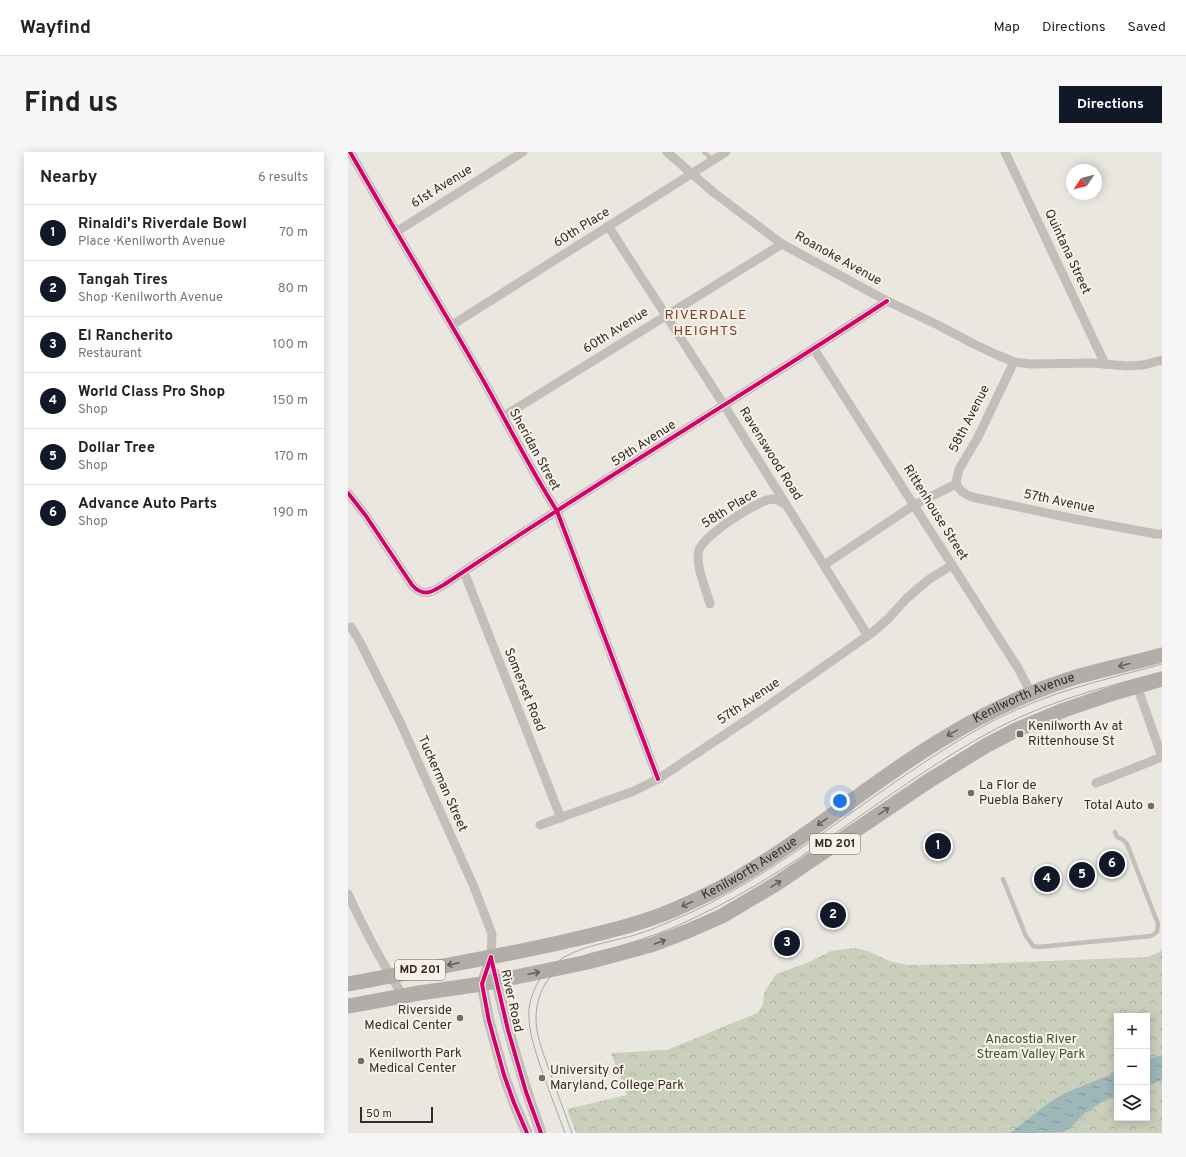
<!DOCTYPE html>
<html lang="en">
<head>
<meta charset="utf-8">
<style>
	:root { --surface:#fff; --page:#f6f6f6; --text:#222; --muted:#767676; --line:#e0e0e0; --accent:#111827 }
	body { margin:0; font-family:Overpass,sans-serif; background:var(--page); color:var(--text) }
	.controls { position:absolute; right:12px; bottom:12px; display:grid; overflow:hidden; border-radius:0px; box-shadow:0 2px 10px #0003 }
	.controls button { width:36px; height:36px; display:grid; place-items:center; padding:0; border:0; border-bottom:1px solid var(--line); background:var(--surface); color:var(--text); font:20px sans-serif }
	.compass { position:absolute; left:718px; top:12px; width:36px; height:36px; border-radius:50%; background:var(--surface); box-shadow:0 2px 10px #0003; rotate:235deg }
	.scale { position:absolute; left:12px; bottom:10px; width:73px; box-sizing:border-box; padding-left:4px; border:2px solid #332c28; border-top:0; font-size:11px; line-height:14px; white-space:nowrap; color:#332c28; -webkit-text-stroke:3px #f7f1e7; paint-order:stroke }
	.you { position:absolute; left:492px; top:649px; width:14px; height:14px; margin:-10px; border:3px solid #fff; border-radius:50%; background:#1a73e8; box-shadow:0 0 0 6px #1a73e833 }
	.badge { display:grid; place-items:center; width:26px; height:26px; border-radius:50%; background:var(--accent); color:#fff; font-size:13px; font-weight:700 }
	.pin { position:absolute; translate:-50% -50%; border:2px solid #fff; box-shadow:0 1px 4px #0006 }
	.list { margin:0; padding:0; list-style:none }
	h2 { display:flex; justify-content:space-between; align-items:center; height:52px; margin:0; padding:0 16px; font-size:17px }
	h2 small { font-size:13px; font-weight:400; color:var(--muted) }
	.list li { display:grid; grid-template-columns:26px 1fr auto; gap:12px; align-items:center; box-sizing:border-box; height:56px; padding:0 16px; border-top:1px solid var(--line) }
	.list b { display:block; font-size:15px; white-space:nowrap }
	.list p { margin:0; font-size:13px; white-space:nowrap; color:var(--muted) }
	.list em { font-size:13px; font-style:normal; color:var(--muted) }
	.icon { flex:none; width:22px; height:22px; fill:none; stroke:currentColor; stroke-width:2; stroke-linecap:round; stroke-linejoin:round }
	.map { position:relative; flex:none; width:814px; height:981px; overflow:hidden; border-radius:0px }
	header { display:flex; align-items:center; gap:24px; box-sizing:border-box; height:56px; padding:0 20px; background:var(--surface); border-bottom:1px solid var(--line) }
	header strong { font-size:19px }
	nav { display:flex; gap:22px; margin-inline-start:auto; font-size:14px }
	.intro { display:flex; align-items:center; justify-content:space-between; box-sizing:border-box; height:96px; padding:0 24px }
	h1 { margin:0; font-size:28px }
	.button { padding:10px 18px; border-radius:0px; background:var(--accent); color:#fff; font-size:14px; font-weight:700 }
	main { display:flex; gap:24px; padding:0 24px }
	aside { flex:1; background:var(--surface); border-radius:0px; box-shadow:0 2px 10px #0003 }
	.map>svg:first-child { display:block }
	.forest { fill:url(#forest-crowns); fill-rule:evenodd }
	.water { fill:url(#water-ripples) }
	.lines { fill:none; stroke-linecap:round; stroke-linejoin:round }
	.service { stroke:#c3beb9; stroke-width:4.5 }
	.minor { stroke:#c3beb9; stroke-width:9 }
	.tertiary { stroke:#c3beb9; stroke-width:11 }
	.primary { stroke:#b2ada8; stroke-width:15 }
	.tram { stroke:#aba7a3; stroke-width:1 }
	.cycleway-casing { stroke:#f7f1e7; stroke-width:6 }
	.cycleway { stroke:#d6006c; stroke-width:4 }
	.oneway { stroke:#66605b }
	.poi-dot { fill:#736d68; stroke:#f7f1e7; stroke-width:1.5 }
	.labels { text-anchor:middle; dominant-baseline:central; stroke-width:4; stroke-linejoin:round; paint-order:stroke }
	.shield { fill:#f7f1e7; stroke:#6e6761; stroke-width:1 }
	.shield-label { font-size:12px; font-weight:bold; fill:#332c28 }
	.street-label { font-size:13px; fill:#332c28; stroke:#f7f1e7 }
	.poi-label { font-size:13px; fill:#332c28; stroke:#f7f1e7; text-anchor:start }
	.park-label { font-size:13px; fill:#414f2e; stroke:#f7f1e7 }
	.neighbourhood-label { font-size:14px; letter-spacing:1px; fill:#7a412a; stroke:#f7f1e7 }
</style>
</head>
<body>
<header>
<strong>Wayfind</strong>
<nav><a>Map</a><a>Directions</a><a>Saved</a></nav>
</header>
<div class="intro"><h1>Find us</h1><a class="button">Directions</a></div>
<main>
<aside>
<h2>Nearby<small>6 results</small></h2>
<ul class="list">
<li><span class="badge">1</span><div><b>Rinaldi's Riverdale Bowl</b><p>Place · Kenilworth Avenue</p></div><em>70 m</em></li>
<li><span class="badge">2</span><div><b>Tangah Tires</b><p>Shop · Kenilworth Avenue</p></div><em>80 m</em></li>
<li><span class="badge">3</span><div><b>El Rancherito</b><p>Restaurant</p></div><em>100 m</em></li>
<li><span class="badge">4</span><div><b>World Class Pro Shop</b><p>Shop</p></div><em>150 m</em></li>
<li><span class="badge">5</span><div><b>Dollar Tree</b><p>Shop</p></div><em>170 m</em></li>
<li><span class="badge">6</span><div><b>Advance Auto Parts</b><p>Shop</p></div><em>190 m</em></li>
</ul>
</aside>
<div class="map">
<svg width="814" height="981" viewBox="0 0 814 981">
	<defs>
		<pattern id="forest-crowns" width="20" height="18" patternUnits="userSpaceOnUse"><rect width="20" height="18" fill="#cacfbb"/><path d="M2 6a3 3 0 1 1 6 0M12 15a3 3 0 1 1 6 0" fill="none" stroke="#aeb2a1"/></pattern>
		<pattern id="water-ripples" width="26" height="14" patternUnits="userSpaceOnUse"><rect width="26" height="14" fill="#9eb8ba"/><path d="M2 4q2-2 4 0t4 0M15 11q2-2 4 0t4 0" fill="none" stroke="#819697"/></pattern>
	</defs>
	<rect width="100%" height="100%" fill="#eae6e0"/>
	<path class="forest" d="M507,796l15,4 19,9 18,4 67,-1 173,-7 13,-5 2,-3v184h-586l-9,-24 60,-14 -16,-42 56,-3 90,-37 6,-8 1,-12 12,-19 31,-11 24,-12zM769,864h30v102h-30z"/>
	<g class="water">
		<path d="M814,903v25l-15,6v-26z"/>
		<path d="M769,920v24c-13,4 -25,11 -35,20 -6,5 -11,13 -19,16 -5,1 -44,1 -53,1l40,-31 15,-9z"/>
	</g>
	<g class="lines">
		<g class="service">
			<path d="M356,0l9,8"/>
			<path d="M655,727l23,57 7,10 5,1 113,-11 6,-4 1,-8 -31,-80 -5,-5 -5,-2 -2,-5"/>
		</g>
		<g class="minor">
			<path d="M2,0c41,72 84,142 125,214 28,48 52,98 82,145l101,268"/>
			<path d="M319,0l46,40 69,52 105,57 51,24 34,18 23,11 19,8 17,2 61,-1 35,3 16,-1 19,-5"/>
			<path d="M657,0l100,212"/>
			<path d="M260,74l116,179 144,231"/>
			<path d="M48,80l127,-80"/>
			<path d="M104,173l274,-173"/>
			<path d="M466,197l204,319 13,25"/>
			<path d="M666,210l-37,77 -18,30 -3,13c2,8 8,12 16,15l103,22 81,15h6"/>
			<path d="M156,264l278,-172"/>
			<path d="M0,341l18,23 46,69c12,13 20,7 33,-1 145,-98 296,-187 442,-283"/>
			<path d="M476,413l90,-60 42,-21"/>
			<path d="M116,420l97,246"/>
			<path d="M362,452c-4,-16 -15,-38 -11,-54 4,-14 59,-50 73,-51 5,0 9,3 14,6"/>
			<path d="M3,475l9,15 41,82 73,163 18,47 -1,23"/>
			<path d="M789,534l25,71"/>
			<path d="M748,631l66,-26"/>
			<path d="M192,673l94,-34 24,-12 105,-70 110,-77 15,-13 18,-20 22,-19 24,-15"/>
			<path d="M0,742c16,35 34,69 55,102"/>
		</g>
		<g class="tertiary">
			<path d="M143,805l-9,27 7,37 15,54 10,28 13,30"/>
			<path d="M147,822c12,55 27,106 46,159"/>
		</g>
		<g class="primary">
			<path id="s1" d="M0,832c72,-14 144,-26 215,-42 43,-10 84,-19 124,-38 20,-9 40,-19 59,-31 70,-41 130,-95 200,-136 38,-23 78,-43 121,-57 31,-10 63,-16 95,-25"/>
			<path d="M0,854l71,-13 63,-9 106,-22 63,-17 37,-14 34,-15 54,-32 154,-104 57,-35 29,-15 48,-20 50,-17 48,-14"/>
		</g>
		<g class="tram">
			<path d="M217,981c-9,-25 -19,-49 -27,-74 -4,-13 -9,-28 -9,-42 -1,-12 3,-23 8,-33 20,-36 63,-39 98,-49 20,-6 38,-15 57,-23 106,-50 194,-133 297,-189 36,-19 75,-33 114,-43 20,-6 39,-10 59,-16"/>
			<path d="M224,981c-8,-23 -17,-46 -25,-69 -5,-14 -11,-30 -11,-45 0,-12 3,-24 8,-33 15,-26 43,-32 69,-38 10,-3 20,-6 29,-9 19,-6 38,-14 56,-23 105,-49 192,-130 294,-185 53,-29 112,-44 170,-59"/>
		</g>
		<defs>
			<g id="cycleway">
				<path d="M2,0c41,72 84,142 125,214 28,48 52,98 82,145l101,268"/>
				<path d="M0,341l18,23 46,69c12,13 20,7 33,-1 145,-98 296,-187 442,-283"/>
				<path d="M143,805l-9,27 7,37 15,54 10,28 13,30"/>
				<path d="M143,806l17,72 18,62 15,41"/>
			</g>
		</defs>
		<use href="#cycleway" class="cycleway-casing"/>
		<use href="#cycleway" class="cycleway"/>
	</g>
	<defs><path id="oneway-shaft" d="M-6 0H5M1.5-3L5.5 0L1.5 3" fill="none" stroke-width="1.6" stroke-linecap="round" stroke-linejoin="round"/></defs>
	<g class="oneway">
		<use href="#oneway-shaft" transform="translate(776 513) rotate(166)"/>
		<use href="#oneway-shaft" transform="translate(604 581) rotate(151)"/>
		<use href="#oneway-shaft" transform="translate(536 659) rotate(-34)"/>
		<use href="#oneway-shaft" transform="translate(474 670) rotate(144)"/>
		<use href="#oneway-shaft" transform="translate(428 732) rotate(-32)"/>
		<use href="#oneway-shaft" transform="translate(339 752) rotate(155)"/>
		<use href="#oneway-shaft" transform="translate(312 790) rotate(-20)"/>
		<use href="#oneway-shaft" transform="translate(105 812) rotate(169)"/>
		<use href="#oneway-shaft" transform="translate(186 821) rotate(-12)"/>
	</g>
	<g class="poi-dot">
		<rect x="668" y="578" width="8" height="8" rx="2"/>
		<circle cx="623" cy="641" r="4"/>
		<circle cx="803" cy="654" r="4"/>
		<circle cx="112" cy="866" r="4"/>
		<circle cx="13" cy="909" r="4"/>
		<circle cx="194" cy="926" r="4"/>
	</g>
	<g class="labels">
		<g class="shield">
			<rect x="462" y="682" width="50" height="20" rx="3"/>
			<rect x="47" y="808" width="50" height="20" rx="3"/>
		</g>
		<g class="shield-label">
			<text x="487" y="692">MD 201</text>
			<text x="72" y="818">MD 201</text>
		</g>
		<g class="street-label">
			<text transform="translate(94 35) rotate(-32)">61st Avenue</text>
			<text transform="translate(234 76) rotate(-32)">60th Place</text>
			<text transform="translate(719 100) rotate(65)">Quintana Street</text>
			<text transform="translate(490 107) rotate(29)">Roanoke Avenue</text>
			<text transform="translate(268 179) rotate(-32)">60th Avenue</text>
			<text transform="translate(622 267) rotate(-63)">58th Avenue</text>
			<text transform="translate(296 292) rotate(-33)">59th Avenue</text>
			<text transform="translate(186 298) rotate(61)">Sheridan Street</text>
			<text transform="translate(422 302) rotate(58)">Ravenswood Road</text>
			<text transform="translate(711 350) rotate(12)">57th Avenue</text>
			<text transform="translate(382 357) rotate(-32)">58th Place</text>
			<text transform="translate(587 361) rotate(58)">Rittenhouse Street</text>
			<text transform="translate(176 538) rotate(68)">Somerset Road</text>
			<text stroke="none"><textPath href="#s1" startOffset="745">Kenilworth Avenue</textPath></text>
			<text transform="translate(401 550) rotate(-34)">57th Avenue</text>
			<text transform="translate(94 632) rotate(66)">Tuckerman Street</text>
			<text stroke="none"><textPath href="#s1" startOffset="421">Kenilworth Avenue</textPath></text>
			<text transform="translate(163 849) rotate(77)">River Road</text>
		</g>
		<g class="poi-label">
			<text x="680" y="575">Kenilworth Av at<tspan x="680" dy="15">Rittenhouse St</tspan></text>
			<text x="631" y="634">La Flor de<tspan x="631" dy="15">Puebla Bakery</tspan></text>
			<text x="795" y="654" text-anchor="end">Total Auto</text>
			<text x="104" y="859" text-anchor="end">Riverside<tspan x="104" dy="15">Medical Center</tspan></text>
			<text x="21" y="902">Kenilworth Park<tspan x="21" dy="15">Medical Center</tspan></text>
			<text x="202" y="919">University of<tspan x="202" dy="15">Maryland, College Park</tspan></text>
		</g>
		<g class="park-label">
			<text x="683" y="888">Anacostia River<tspan x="683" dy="15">Stream Valley Park</tspan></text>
		</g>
		<g class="neighbourhood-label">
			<text x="358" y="163">RIVERDALE<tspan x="358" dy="16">HEIGHTS</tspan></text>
		</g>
	</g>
</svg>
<div class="controls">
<button>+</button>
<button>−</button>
<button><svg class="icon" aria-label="layers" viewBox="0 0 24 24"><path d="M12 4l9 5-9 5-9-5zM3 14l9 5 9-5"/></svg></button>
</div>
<svg class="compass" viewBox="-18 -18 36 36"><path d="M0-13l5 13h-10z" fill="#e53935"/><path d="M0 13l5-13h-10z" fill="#767676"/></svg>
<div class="scale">50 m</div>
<div class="you"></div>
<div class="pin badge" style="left:590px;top:694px">1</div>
<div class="pin badge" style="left:485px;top:763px">2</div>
<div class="pin badge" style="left:439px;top:791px">3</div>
<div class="pin badge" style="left:699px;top:727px">4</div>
<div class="pin badge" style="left:734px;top:723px">5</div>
<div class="pin badge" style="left:764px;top:712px">6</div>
</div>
</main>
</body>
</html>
